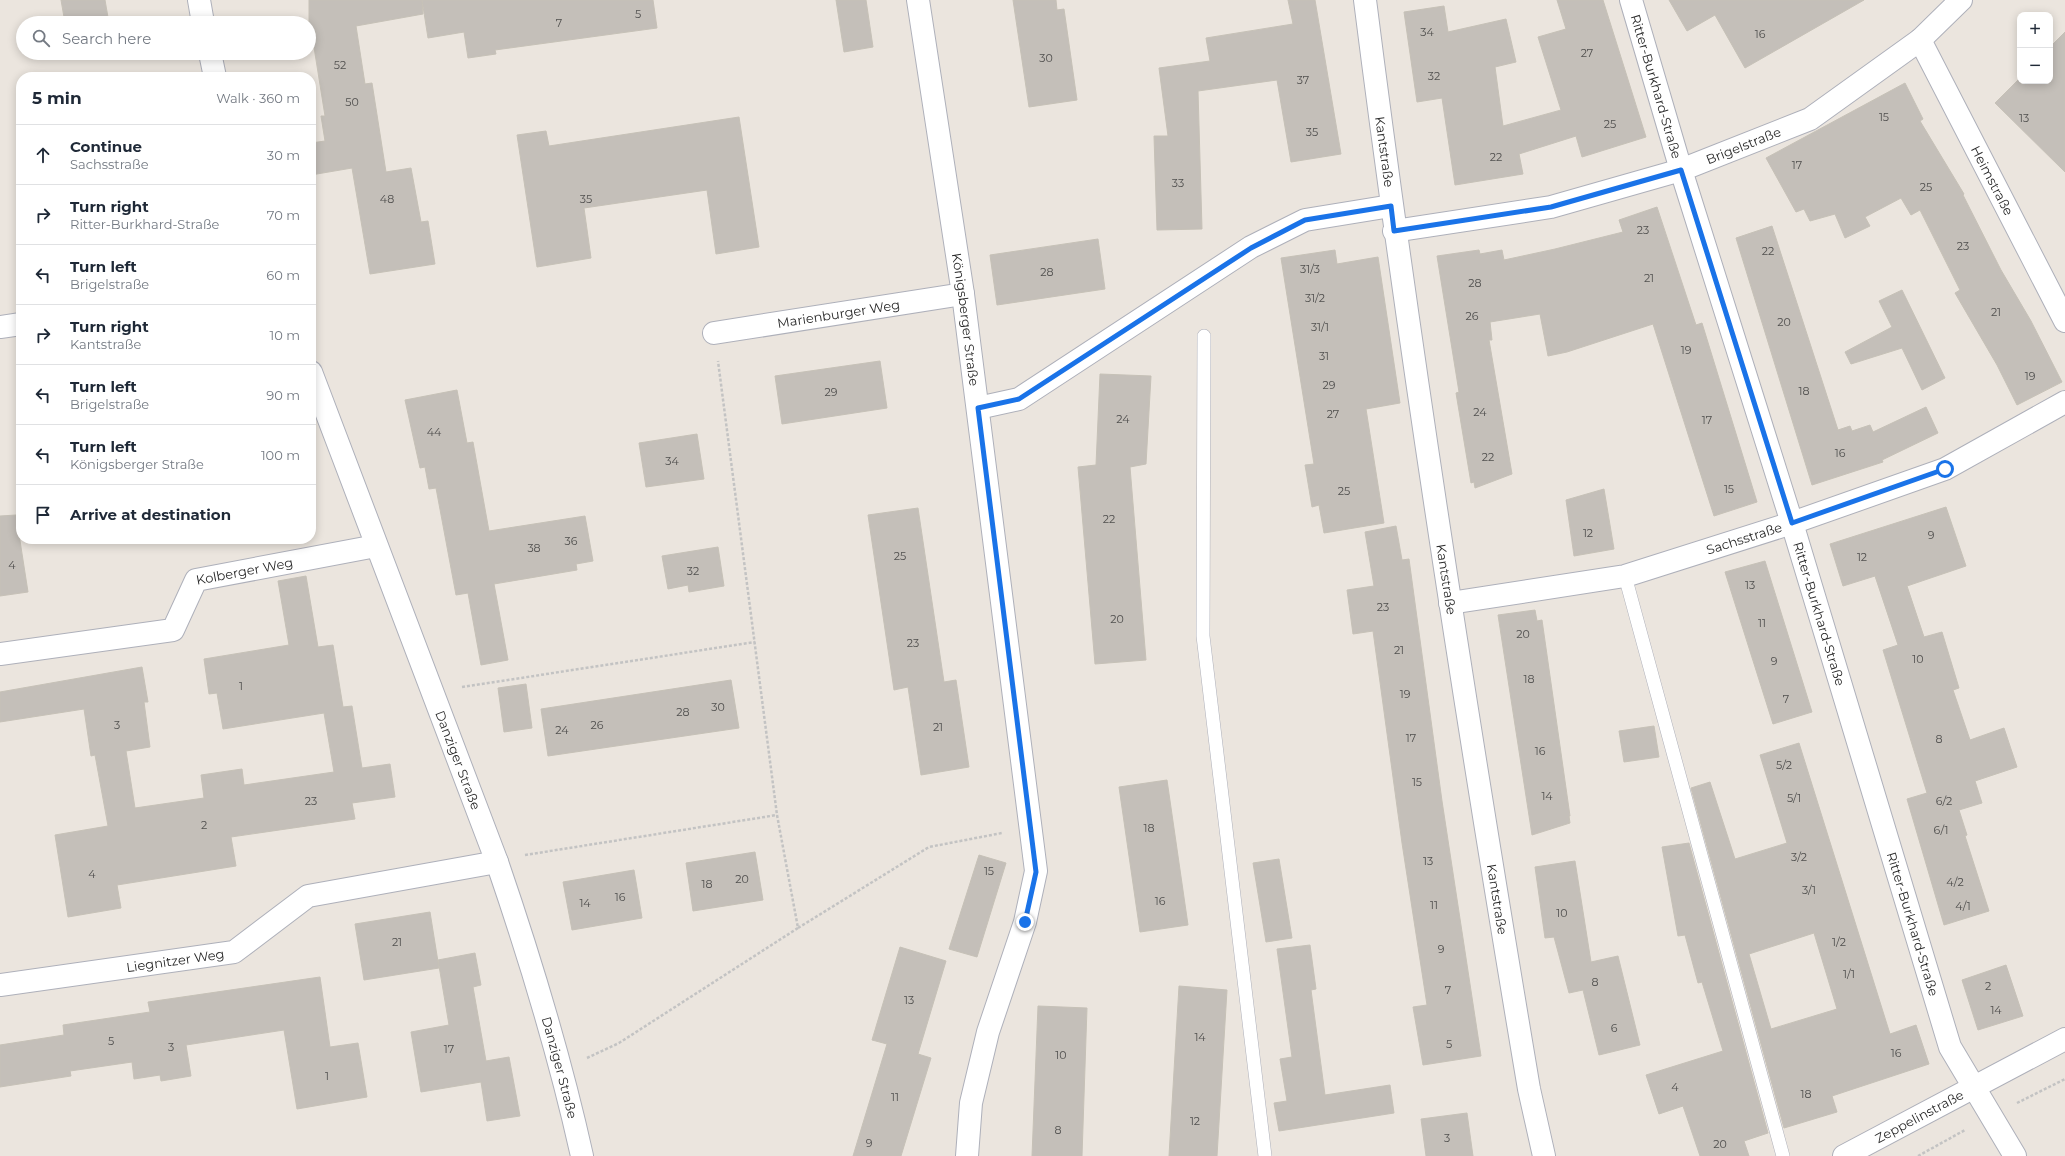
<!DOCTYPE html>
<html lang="en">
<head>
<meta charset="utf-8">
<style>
	:root { --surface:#fff; --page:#f2f2f3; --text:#1f2937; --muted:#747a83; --line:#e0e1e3 }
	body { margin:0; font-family:Montserrat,sans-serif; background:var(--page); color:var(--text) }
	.controls { position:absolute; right:12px; top:12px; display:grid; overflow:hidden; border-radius:8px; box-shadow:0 2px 10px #0003 }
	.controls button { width:36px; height:36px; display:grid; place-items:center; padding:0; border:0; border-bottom:1px solid var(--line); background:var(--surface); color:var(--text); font:20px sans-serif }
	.stop { position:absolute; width:12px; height:12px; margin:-9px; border:3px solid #1a73e8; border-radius:50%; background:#fff }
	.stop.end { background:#1a73e8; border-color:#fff; box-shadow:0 1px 4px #0008 }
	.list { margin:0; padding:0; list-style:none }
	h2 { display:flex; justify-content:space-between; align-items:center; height:52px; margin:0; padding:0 16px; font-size:17px }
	h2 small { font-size:13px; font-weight:400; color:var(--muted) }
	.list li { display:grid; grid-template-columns:26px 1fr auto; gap:12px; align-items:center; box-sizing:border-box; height:60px; padding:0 16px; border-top:1px solid var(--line) }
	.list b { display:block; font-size:15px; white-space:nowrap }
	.list p { margin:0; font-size:13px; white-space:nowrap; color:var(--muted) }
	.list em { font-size:13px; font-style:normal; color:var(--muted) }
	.icon { flex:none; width:22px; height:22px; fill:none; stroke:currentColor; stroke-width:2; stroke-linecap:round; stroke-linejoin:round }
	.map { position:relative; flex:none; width:2065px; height:1156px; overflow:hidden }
	.search { position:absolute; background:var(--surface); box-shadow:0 2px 10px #0003; left:16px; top:16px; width:300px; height:44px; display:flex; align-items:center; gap:10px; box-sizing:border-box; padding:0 14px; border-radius:22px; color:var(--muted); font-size:15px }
	.panel { position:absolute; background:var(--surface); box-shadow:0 2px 10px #0003; left:16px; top:72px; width:300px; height:472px; border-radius:16px }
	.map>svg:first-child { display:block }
	.building { fill:#c4bfb9; stroke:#c6c1b7; fill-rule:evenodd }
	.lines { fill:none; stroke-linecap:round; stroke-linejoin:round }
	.lane-casing { stroke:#aeb0ba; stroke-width:14 }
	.street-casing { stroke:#aeb0ba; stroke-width:24 }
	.path { stroke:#c3c3c3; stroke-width:2.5; stroke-dasharray:3 2; stroke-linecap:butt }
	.lane { stroke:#fff; stroke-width:13 }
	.street { stroke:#fff; stroke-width:22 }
	.route { stroke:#1a73e8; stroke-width:5 }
	.labels { text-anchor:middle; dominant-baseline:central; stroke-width:3; stroke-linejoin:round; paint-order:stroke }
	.number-label { font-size:11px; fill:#504f4e }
	.street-label { font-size:13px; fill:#2a2a2a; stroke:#fff }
</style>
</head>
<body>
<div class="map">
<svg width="2065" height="1156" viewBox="0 0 2065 1156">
	<rect width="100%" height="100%" fill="#ebe5de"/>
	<g class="building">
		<path d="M61,0h44l4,23h-44z"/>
		<path d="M309,0h113l1,14 -67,12 9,58 7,-1 14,89 25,-4 10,54 7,-1 7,43 -65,10 -18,-106 -41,7v-32l14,-2 -4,-25h4l-12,-75 -4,1z"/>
		<path d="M422,0h231l4,28 -162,22 1,4 -28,4 -4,-26 -36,6z"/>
		<path d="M836,0h30l7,47 -29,5z"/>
		<path d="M1013,0h43l1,10 7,-1 13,91 -48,7z"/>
		<path d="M1288,0h27l26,154 -50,8 -14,-82 -79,11 4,138 -45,1 -3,-94h14l-9,-68 51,-7 -4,-23 87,-14z"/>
		<path d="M1557,0h46l43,137 -64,20 -6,-21 -57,18 4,20 -68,11 -13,-87 -25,4 -13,-90 40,-6 4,26 58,-13 10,43 -21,5 8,59 58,-16 -23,-73 28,-8z"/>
		<path d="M1669,0h195l-119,68 -30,-53 -28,16z"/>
		<path d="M2065,32v140l-70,-69 25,-25v3h30v-34z"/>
		<path d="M1905,83l18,36 -3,2 44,73 -1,1 38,75 30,51 31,61 -45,23 -20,-40 -42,-72 5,-3 -40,-80 -9,5 -10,-17 -36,19 5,9 -25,12 -10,-24 -25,7 -6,-12 -8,3 -30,-54z"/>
		<path d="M739,117l20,130 -43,7 -9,-64 -123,18 7,50 -54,9 -20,-132 29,-4 3,15z"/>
		<path d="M1657,207l39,118 6,-2 55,179 -43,14 -61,-192 -86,28 -19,4 -8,-42 -50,8 2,18h-3l23,134 -37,14 -1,-6 -3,1 -15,-90 3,-1 -22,-136 42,-6 1,4 22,-4 2,10 51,-11 68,-17 -4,-12z"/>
		<path d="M1772,226l66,204 12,-4 2,5 18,-6 3,7 53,-25 12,26 -56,27 1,2 -71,23 -76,-247z"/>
		<path d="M1098,239l7,50 -108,16 -7,-50z"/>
		<path d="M1335,250l2,14 41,-7 22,146 -34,6 18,114 -60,10 -5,-28 -7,2 -7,-42 9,-1 -33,-206z"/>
		<path d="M1902,290l43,88 -23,12 -20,-42 -51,16 -6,-12 47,-25 -13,-26z"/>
		<path d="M880,361l7,47 -105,16 -7,-48z"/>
		<path d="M1100,374l51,2 -5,88 -16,3 16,193 -51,4 -17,-197 18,-2z"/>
		<path d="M457,390l10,53 6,-1 16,89 96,-15 8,45 -17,3 1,6 -83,14 14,76 -27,5 -13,-72 -12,2 -20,-107 -7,1 -4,-22 -5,1 -15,-68z"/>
		<path d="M697,434l7,45 -58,8 -7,-44z"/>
		<path d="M1604,489l10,60 -40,7 -8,-56z"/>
		<path d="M1946,507l20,59 -59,20 17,51 18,-5 17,56 -6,2 17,50 34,-12 13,39 -42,14 7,22 -23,7 8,25 -2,1 24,75 -45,14 -37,-126 20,-6 -44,-143 15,-5 -23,-69 -32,10 -13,-42z"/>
		<path d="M918,508l26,174 12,-2 13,87 -48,8 -13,-88 -14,3 -26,-175z"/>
		<path d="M16,515l12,77 -28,4v-80z"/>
		<path d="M1396,526l6,34 7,-1 33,242 39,255 -58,9 -10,-58 14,-2 -25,-162 -29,-212 -20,3 -6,-44 27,-4 -9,-54z"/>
		<path d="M718,547l6,39 -35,6 -1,-7 -20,4 -6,-33z"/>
		<path d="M1765,561l47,151 -39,12 -48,-152z"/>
		<path d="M306,576l12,71 15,-2 10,62 9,-1 10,62 28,-4 5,33 -43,6 3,16 -124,18 5,29 -119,19 4,23 -53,9 -13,-82 53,-9 -13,-71 -4,1 -7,-47 -84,13v-30l142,-25 6,35h-4l6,45 -24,4 9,57 69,-10 -3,-23 41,-6 2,16 90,-13 -10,-59 -101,16 -6,-36 -8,1 -5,-35 85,-14 -11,-64z"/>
		<path d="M1535,610l2,11 5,-1 28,196h-1l1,7 -38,12 -34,-220z"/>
		<path d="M731,680l8,48 -191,28 -7,-47z"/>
		<path d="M526,684l6,44 -28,4 -6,-44z"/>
		<path d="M1654,726l5,31 -35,5 -5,-31z"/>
		<path d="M1799,743l91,291 26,-9 13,39 -97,32 5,16 -53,16 -93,-340 19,-6 25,77 52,-16 -27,-88zM1814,933l23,76 -66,20 -22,-75z"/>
		<path d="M1167,780l21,145 -48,7 -21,-145z"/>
		<path d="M1689,843l79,290 -24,8 5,15h-49l-17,-50 -24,8 -13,-39 77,-24 -21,-69 -4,1 -13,-48 -7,1 -16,-89z"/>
		<path d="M755,852l8,48 -70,11 -7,-48z"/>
		<path d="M979,855l27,8 -29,94 -28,-8z"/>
		<path d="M1279,859l13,79 -26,4 -13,-79z"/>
		<path d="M1575,861l16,101 27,-6 22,89 -41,10 -16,-65 -14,3 -15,-56 -9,1 -10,-71z"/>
		<path d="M634,870l8,48 -70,12 -9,-48z"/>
		<path d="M430,912l9,56 -75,12 -9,-56z"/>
		<path d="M1310,945l6,44 -5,1 14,105 65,-10 4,28 -115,18 -5,-28 13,-2 -7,-42 12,-2 -15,-108z"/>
		<path d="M900,947l46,14 -28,93 13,4 -30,98h-48l34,-112 -15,-4z"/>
		<path d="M475,953l6,32 -8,2 13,74 23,-4 11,59 -33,5 -6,-39 -60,10 -10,-60 38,-7 -11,-65z"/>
		<path d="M2006,965l17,51 -45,14 -16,-50z"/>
		<path d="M320,977l10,70 28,-4 9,54 -70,12 -13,-79 -98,15 5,31 -30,5 -1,-6 -26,4 -2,-17 -62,9 1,5 -71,11v-42l64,-10 -1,-10 87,-13 -2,-10z"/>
		<path d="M1179,986l48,4 -10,166h-48z"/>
		<path d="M1038,1006l49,2 -5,148h-50z"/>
		<path d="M1467,1113l6,43h-47l-5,-37z"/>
	</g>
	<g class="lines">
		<defs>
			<g id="lane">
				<path d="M1204,336l-1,300 62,520"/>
				<path d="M1625,576l158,580"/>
			</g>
			<g id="street">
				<path d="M199,0l4,23"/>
				<path id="s1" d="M918,0l45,294 73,577 -11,51 -37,110 -17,71 -4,53"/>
				<path id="s2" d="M1365,0c46,364 103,727 164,1089l15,67"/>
				<path id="s3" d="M1631,0l50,170 111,353 158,524 65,109"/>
				<path id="s4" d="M1920,40l145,281"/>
				<path d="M210,53l5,24"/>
				<path id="s5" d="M1394,231l157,-24 130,-37 129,-51 110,-79 41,-40"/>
				<path d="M0,327l21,-3"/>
				<path id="s6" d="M714,333l249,-39"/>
				<path id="s7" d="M311,372l186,490c33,96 63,195 85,294"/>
				<path d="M978,408l41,-9 232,-152 54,-27 86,-14"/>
				<path id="s8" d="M1450,603l175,-27 167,-53 153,-54 120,-67"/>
				<path id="s9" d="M0,654l173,-24 23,-50 180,-34"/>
				<path id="s10" d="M0,985l234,-33 74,-56 189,-34"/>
				<path id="s11" d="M1844,1156l221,-117"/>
			</g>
		</defs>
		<use href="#lane" class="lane-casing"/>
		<use href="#street" class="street-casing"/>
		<g class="path">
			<path d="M462,687l293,-45"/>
			<path d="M525,855l252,-40"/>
			<path d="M798,928l131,-81 73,-14"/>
			<path d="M587,1058l32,-15 179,-115 -21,-113 -59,-454"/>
			<path d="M2017,1103l48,-24"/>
			<path d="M1918,1156l47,-26"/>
		</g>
		<use href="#lane" class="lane"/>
		<use href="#street" class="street"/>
	</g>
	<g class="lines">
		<path class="route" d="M1025,922l11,-50 -58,-464 41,-9 232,-151 54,-28 86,-14 3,25 157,-24 130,-37 111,353 153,-54"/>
	</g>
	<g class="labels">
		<g class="number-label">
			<text x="638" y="14">5</text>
			<text x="559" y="23">7</text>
			<text x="1427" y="32">34</text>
			<text x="1760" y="34">16</text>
			<text x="1587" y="53">27</text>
			<text x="1046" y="58">30</text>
			<text x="340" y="65">52</text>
			<text x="1434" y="76">32</text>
			<text x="1303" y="80">37</text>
			<text x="352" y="102">50</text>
			<text x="1884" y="117">15</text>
			<text x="2024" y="118">13</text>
			<text x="1610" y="124">25</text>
			<text x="1312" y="132">35</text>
			<text x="1496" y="157">22</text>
			<text x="1797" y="165">17</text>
			<text x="1178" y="183">33</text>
			<text x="1926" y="187">25</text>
			<text x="387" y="199">48</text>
			<text x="586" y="199">35</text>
			<text x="1643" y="230">23</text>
			<text x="1963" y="246">23</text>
			<text x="1768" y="251">22</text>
			<text x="1310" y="269">31/3</text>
			<text x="1047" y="272">28</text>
			<text x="1649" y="278">21</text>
			<text x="1475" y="283">28</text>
			<text x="1315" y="298">31/2</text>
			<text x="1996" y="312">21</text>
			<text x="1472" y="316">26</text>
			<text x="1784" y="322">20</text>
			<text x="1320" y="327">31/1</text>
			<text x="1686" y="350">19</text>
			<text x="1324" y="356">31</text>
			<text x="2030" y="376">19</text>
			<text x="1329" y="385">29</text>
			<text x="1804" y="391">18</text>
			<text x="831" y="392">29</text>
			<text x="1480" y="412">24</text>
			<text x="1333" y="414">27</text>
			<text x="1123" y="419">24</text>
			<text x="1707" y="420">17</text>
			<text x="434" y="432">44</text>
			<text x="1840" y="453">16</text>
			<text x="1488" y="457">22</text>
			<text x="672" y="461">34</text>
			<text x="1729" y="489">15</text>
			<text x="1344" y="491">25</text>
			<text x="1109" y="519">22</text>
			<text x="1588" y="533">12</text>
			<text x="1931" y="535">9</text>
			<text x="571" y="541">36</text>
			<text x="534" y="548">38</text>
			<text x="900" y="556">25</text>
			<text x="1862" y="557">12</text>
			<text x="12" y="565">4</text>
			<text x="693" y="571">32</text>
			<text x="1750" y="585">13</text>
			<text x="1383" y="607">23</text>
			<text x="1117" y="619">20</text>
			<text x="1762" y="623">11</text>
			<text x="1523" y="634">20</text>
			<text x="913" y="643">23</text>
			<text x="1399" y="650">21</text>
			<text x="1918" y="659">10</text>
			<text x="1774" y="661">9</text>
			<text x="1529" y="679">18</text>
			<text x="241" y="686">1</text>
			<text x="1405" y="694">19</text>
			<text x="1786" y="699">7</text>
			<text x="718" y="707">30</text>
			<text x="683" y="712">28</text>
			<text x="117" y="725">3</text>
			<text x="597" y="725">26</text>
			<text x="938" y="727">21</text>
			<text x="562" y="730">24</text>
			<text x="1411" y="738">17</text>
			<text x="1939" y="739">8</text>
			<text x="1540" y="751">16</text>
			<text x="1784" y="765">5/2</text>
			<text x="1417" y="782">15</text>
			<text x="1547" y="796">14</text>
			<text x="1794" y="798">5/1</text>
			<text x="311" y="801">23</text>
			<text x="1944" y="801">6/2</text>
			<text x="204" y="825">2</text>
			<text x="1149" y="828">18</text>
			<text x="1941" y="830">6/1</text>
			<text x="1799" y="857">3/2</text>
			<text x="1428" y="861">13</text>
			<text x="989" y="871">15</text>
			<text x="92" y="874">4</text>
			<text x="742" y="879">20</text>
			<text x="1955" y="882">4/2</text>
			<text x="707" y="884">18</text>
			<text x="1809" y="890">3/1</text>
			<text x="620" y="897">16</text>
			<text x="1160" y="901">16</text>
			<text x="585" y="903">14</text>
			<text x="1434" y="905">11</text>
			<text x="1963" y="906">4/1</text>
			<text x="1562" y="913">10</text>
			<text x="397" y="942">21</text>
			<text x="1839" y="942">1/2</text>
			<text x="1441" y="949">9</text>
			<text x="1849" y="974">1/1</text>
			<text x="1595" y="982">8</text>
			<text x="1988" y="986">2</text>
			<text x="1448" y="990">7</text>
			<text x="909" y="1000">13</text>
			<text x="1996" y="1010">14</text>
			<text x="1614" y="1028">6</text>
			<text x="1200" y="1037">14</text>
			<text x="111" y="1041">5</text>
			<text x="1449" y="1044">5</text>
			<text x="171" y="1047">3</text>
			<text x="449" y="1049">17</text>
			<text x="1896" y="1053">16</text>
			<text x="1061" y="1055">10</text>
			<text x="327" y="1076">1</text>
			<text x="1675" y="1087">4</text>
			<text x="1806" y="1094">18</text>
			<text x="895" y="1097">11</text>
			<text x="1195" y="1121">12</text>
			<text x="1058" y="1130">8</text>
			<text x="1447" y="1138">3</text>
			<text x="869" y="1143">9</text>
			<text x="1720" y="1144">20</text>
		</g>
		<g class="street-label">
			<text stroke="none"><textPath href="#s3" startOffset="90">Ritter-Burkhard-Straße</textPath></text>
			<text stroke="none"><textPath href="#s5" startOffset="361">Brigelstraße</textPath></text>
			<text stroke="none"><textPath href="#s2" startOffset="153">Kantstraße</textPath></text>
			<text stroke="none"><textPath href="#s4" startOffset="158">Heimstraße</textPath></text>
			<text stroke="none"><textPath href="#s6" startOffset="126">Marienburger Weg</textPath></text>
			<text stroke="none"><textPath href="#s1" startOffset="323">Königsberger Straße</textPath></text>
			<text stroke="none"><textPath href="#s8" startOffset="302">Sachsstraße</textPath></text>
			<text stroke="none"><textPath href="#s9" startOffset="279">Kolberger Weg</textPath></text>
			<text stroke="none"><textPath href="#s2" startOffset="585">Kantstraße</textPath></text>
			<text stroke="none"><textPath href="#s3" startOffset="642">Ritter-Burkhard-Straße</textPath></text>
			<text stroke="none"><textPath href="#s7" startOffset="415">Danziger Straße</textPath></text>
			<text stroke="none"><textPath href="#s2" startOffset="909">Kantstraße</textPath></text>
			<text stroke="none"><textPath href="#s3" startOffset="966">Ritter-Burkhard-Straße</textPath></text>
			<text stroke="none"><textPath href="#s10" startOffset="177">Liegnitzer Weg</textPath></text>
			<text stroke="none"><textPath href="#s7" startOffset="739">Danziger Straße</textPath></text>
			<text stroke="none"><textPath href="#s11" startOffset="85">Zeppelinstraße</textPath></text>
		</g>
	</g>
</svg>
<div class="controls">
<button>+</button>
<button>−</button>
</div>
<div class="stop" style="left:1945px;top:469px"></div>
<div class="stop end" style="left:1025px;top:922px"></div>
<div class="search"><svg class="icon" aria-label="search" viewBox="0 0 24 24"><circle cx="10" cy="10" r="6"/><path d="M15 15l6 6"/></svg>Search here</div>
<section class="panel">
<h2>5 min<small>Walk · 360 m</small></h2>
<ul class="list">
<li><svg class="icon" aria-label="ahead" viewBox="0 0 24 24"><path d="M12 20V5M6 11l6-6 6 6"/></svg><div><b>Continue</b><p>Sachsstraße</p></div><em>30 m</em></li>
<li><svg class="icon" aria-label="right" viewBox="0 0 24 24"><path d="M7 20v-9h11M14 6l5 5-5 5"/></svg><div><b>Turn right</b><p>Ritter-Burkhard-Straße</p></div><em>70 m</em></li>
<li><svg class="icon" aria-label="left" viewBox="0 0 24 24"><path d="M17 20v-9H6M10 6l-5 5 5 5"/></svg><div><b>Turn left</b><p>Brigelstraße</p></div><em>60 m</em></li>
<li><svg class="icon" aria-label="right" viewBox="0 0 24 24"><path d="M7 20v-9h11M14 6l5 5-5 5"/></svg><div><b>Turn right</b><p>Kantstraße</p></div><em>10 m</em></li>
<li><svg class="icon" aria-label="left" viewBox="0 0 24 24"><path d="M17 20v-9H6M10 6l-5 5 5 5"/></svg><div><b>Turn left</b><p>Brigelstraße</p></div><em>90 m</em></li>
<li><svg class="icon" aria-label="left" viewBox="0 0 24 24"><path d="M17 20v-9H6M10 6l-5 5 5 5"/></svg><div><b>Turn left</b><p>Königsberger Straße</p></div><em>100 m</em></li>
<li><svg class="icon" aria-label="arrive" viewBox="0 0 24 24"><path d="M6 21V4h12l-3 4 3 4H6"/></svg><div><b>Arrive at destination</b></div></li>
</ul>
</section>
</div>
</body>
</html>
